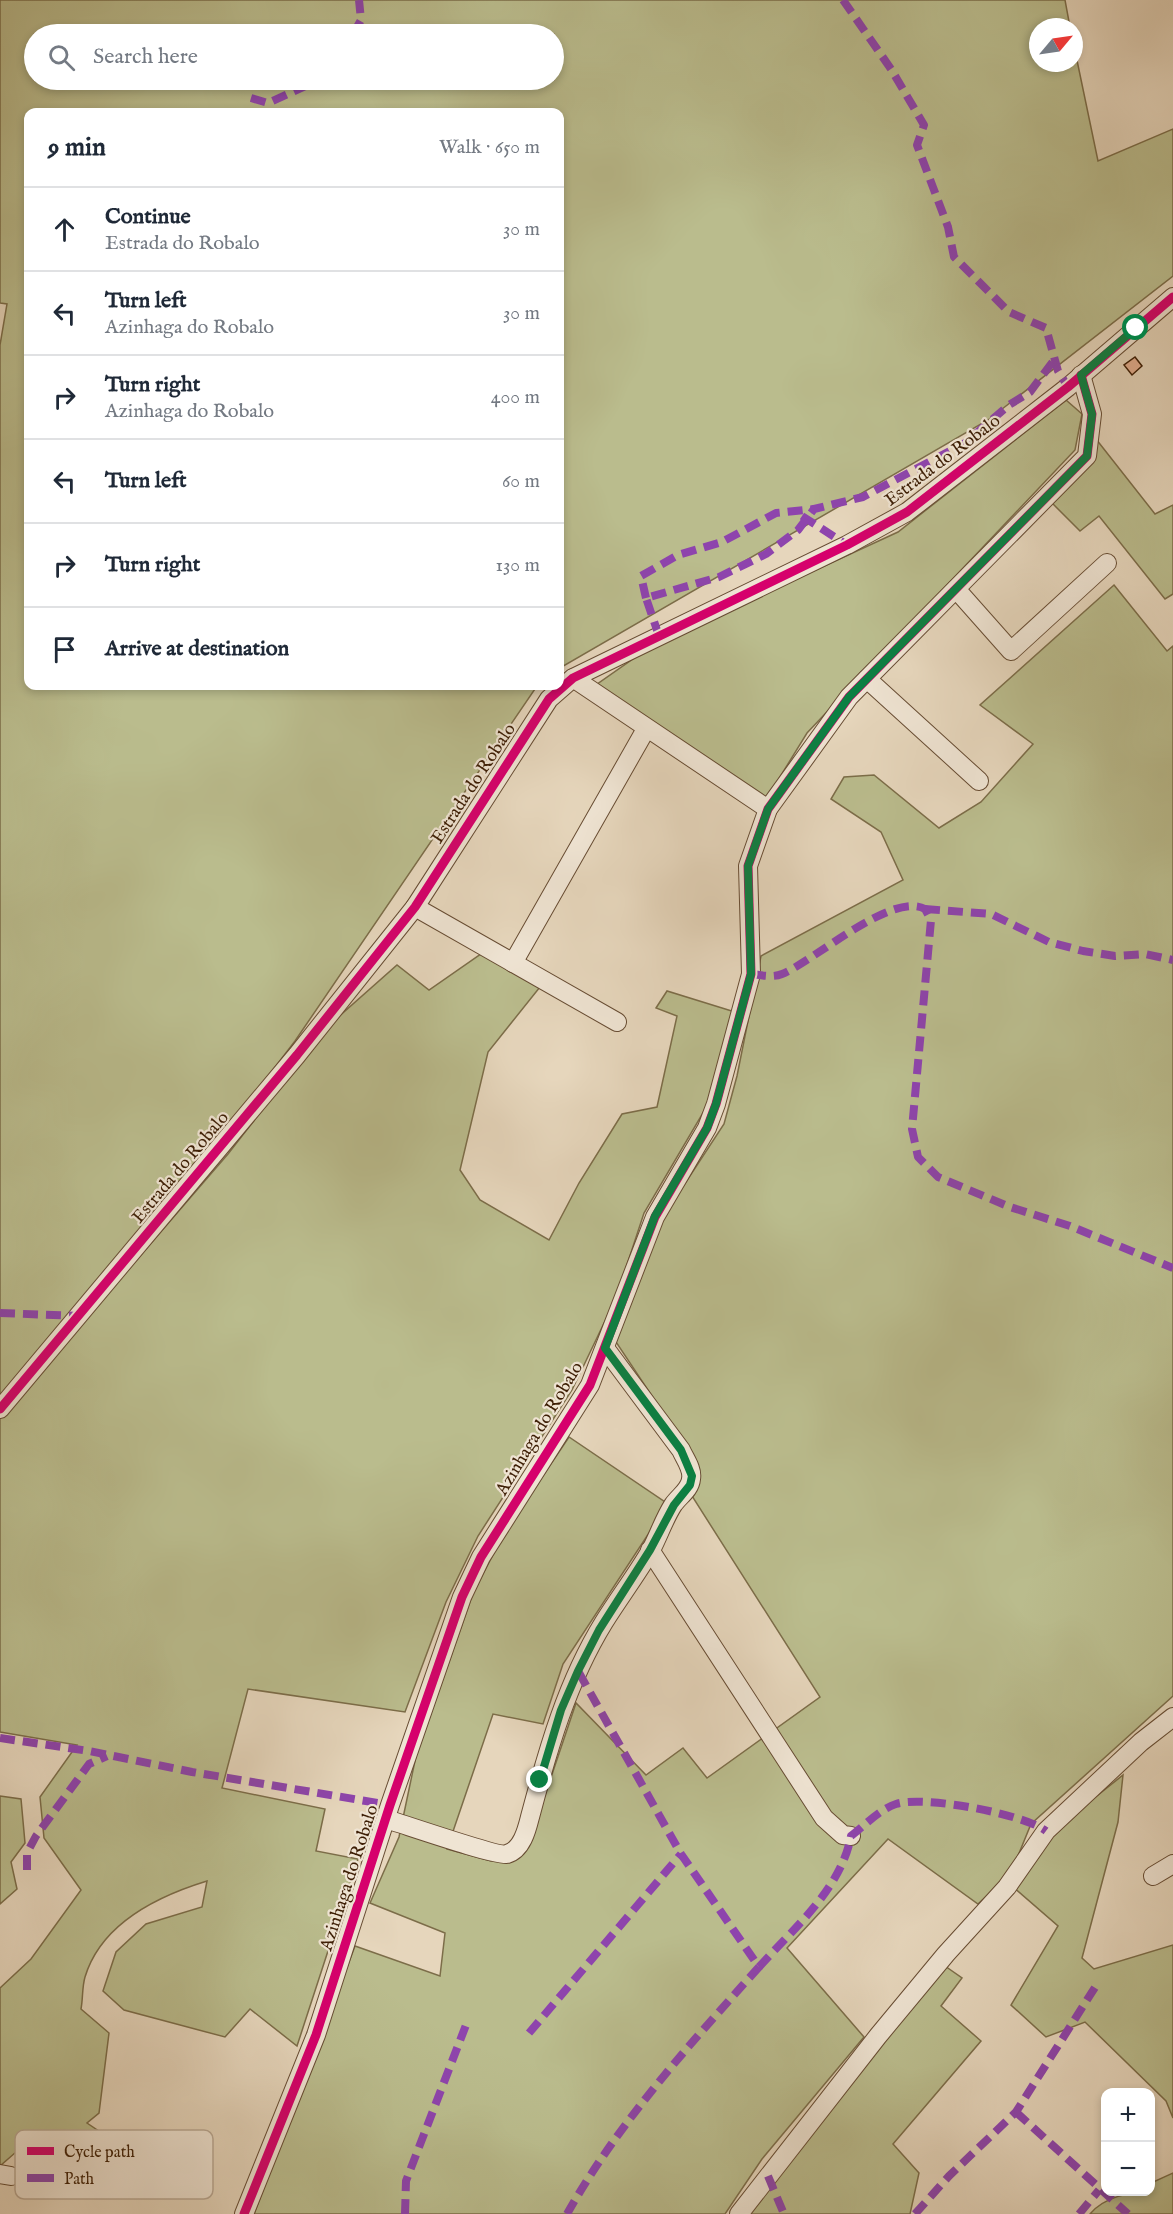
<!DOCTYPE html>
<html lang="en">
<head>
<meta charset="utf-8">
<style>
	:root { --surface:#fff; --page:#f6f6f7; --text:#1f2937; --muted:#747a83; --line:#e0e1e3 }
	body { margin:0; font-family:"IM FELL English",serif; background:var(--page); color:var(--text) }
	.controls { position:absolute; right:18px; bottom:18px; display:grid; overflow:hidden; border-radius:12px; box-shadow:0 3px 9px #0003 }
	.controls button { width:54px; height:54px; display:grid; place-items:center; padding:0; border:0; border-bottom:2px solid var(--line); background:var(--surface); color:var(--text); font:30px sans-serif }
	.compass { position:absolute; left:1029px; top:18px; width:54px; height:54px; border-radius:50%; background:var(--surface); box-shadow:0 3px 9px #0003; rotate:61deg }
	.stop { position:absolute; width:18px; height:18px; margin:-14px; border:4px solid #0b8043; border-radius:50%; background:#fff }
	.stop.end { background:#0b8043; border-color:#fff; box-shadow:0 2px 6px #0008 }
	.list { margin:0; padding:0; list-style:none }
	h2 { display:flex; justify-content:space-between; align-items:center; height:78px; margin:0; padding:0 24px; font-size:26px }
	h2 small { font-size:20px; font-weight:400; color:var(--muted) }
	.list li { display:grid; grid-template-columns:39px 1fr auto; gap:18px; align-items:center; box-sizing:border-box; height:84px; padding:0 24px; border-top:2px solid var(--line) }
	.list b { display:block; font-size:22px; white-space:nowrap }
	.list p { margin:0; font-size:20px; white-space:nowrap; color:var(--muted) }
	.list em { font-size:20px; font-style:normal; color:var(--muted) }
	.icon { flex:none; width:33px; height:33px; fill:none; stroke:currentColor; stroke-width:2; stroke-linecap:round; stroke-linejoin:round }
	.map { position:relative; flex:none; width:1173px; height:2214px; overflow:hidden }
	.search { position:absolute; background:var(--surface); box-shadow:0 3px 9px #0003; left:24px; top:24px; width:540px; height:66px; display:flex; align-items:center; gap:15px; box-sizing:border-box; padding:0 21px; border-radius:33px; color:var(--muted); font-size:22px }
	.panel { position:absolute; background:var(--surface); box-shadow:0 3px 9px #0003; left:24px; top:108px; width:540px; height:582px; border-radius:12px }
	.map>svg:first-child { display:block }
	.green { fill:#babc8d; stroke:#7c6d49; stroke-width:1.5; fill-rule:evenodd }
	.building { fill:#e3af90; stroke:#3d1e05; stroke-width:1.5 }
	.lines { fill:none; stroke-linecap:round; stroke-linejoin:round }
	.minor-casing { stroke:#674c33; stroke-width:20 }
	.minor { stroke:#efe4d3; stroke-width:18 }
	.quiet { stroke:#8e44ad; stroke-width:8; stroke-dasharray:15 8; stroke-linecap:butt }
	.cycleway-casing { stroke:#efe4d3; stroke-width:13 }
	.cycleway { stroke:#d6006c; stroke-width:9 }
	.route { stroke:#0b8043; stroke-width:8 }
	.labels { text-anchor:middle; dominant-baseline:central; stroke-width:4.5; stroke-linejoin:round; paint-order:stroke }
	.street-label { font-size:18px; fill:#3d1e05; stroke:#efe4d3 }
	.key { fill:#efe4d3; stroke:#baa995; stroke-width:1.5 }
	.key-label { font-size:16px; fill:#3d1e05 }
</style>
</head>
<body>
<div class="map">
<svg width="1173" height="2214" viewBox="0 0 1173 2214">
	<rect width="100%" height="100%" fill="#e6d6bc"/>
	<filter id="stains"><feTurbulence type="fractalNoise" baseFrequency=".00333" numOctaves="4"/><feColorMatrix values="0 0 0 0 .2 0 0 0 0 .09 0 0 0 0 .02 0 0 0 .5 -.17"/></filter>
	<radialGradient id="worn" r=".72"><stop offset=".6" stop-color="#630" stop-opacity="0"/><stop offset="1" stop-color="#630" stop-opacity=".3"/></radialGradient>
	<g class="green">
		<path d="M0,0h1065l5,27h-32v36h36v-17l24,115 75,-32v147l-185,144 -428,248v-556h-532v574h509l-242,355 -232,304 165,-191 99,-127 70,-62 32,25 52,-36 59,33 -52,65 -28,118 20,30 69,40 30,-57 43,-69 35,-7 20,-91 -21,-8 11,-17 68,21 -25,89 -66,112 -28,85 -44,92 -94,146 -32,66 -41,110 -157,-23 -26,99 103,21 -9,42 42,8 -61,187 -47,-37 -25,28 -101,-27 -21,-19 13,-39 30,-28 56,-17 5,-26c-49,15 -106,43 -122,96 -3,10 -2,22 -4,32l28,24 -10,80 -12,10 28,19 -21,43 -78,-33 -16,14v-178l31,-29 50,-69 -37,-52 -4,-41 37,-52 -77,-13v-1387l7,-41 -7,-1zM34,34h520v46h-520z"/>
		<path d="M1066,400l16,14 -7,36 -268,283 -40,65 -174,-111 60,-42 245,-113z"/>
		<path d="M1096,439l59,75 18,-9v89l-8,5 -66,-83 -19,15 -28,-28z"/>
		<path d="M1114,585l53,66 6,-5v1050l-142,128 -20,49 -33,31 -90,-65 -101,109 77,89 -102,122 -37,55h-471l101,-268 85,30 5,-43 -75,-30 29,-66 17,-81 57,-163 32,-61 64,-95 99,67 -105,160 -20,60 -50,-10 -46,135 44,12 25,-7 22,-38 38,-113 70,72 37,-27 24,30 113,-81 -128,-201 -26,-79 -50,-75 49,-128 59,-90 13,-48 24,-120 142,-76 -22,-48 -50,-33 13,-22 30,-2 65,53 42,-26 52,-58 -53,-39z"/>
		<path d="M1123,1775l-5,47 -36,136 12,11 79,-24v173l-7,-17 -81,-79 -39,15 -35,-32 47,-79 -45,-39 50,-64z"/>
		<path d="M0,1796l21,3 4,44 -14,19 6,27 -17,15z"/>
		<path d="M945,1966l17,12 -21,28 40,35 -88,103 26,29 -9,41h-163z"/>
		<path d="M1173,2173v41h-83c14,-17 39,-22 60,-22l1,-9z"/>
	</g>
	<path class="building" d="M1135,357l7,9 -10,9 -8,-10z"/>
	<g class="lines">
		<defs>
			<g id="minor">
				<path d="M956,589l55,62 96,-88"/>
				<path d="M573,678l195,131"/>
				<path d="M867,679l112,102"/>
				<path d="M415,907l202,115"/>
				<path d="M513,963l133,-234"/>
				<path d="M0,1409l297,-354 118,-148 134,-208 24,-21 274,-133 60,-33 161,-125 105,-90"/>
				<path d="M650,1550l174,268 19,17 8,1"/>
				<path d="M386,1819c17,5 112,38 121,35 15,-4 20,-25 23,-37 18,-68 37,-135 74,-195 15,-24 33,-48 47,-72 8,-15 13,-31 22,-45 6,-9 17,-15 18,-26 2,-10 -6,-20 -10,-29l-76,-102"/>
				<path d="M1153,1876l20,-12"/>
				<path d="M0,2174l11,2"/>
				<path d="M244,2214l72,-179 74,-230 72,-208 19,-40 109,-172 65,-168 52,-89 9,-24 35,-130 -3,-108 20,-57 81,-112 238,-241 5,-42 -11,-39"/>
				<path d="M739,2214l139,-178 68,-82 61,-67 39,-56 95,-89 32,-25"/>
			</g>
		</defs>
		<use href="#minor" class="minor-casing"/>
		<use href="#minor" class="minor"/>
		<g class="quiet">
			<path d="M843,0l48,69 33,56 -7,20 31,82 6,30 55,55 37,16 12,43 10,16"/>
			<path d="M353,34l8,-14 -2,-20"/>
			<path d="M251,98l17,5 51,-23"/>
			<path d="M802,516l45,29"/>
			<path d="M646,598l-5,-22 37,-21 44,-13 54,-29 38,-4"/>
			<path d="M659,636l-13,-38 73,-21 47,-23 32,-24 16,-21 49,-12 102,-54 44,-38 21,-13 24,-32"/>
			<path d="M925,909l66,5 58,28 34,9 32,5 30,-2 28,6"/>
			<path d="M751,974c10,1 21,4 31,0 32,-13 110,-83 143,-65l6,11 -19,209 6,28 20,20 72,30 60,19 103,42"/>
			<path d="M0,1313l79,3"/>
			<path d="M0,1738l89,13 103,21 198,33"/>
			<path d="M27,1870v-17l9,-17 53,-72 18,-8"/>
			<path d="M759,1967c35,-39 82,-78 92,-131 13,-10 29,-27 45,-32 27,-9 128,10 150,27"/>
			<path d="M529,2033l152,-179"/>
			<path d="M1016,2112l112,102"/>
			<path d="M768,2176l16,38"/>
			<path d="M405,2214l1,-33 60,-156"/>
			<path d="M567,2214c51,-91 123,-170 192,-247l-78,-113 -103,-183"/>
			<path d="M915,2214l34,-38 67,-64 83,-131"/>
			<path d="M1079,2214l20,-24"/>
		</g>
		<defs>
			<g id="cycleway">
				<path d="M0,1409l297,-354 118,-148 134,-208 24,-21 274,-133 60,-33 161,-125 105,-90"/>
				<path d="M244,2214l72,-179 74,-230 72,-208 19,-40 109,-172 65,-168 52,-89 9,-24 35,-130 -3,-108 20,-57 81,-112 238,-241 5,-42 -11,-39"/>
			</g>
		</defs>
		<use href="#cycleway" class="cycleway-casing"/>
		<use href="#cycleway" class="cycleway"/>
	</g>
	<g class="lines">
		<path class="route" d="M540,1780l21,-70 17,-39 21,-41 51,-80 24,-45 16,-20 2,-9 -11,-26 -76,-102 50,-132 52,-88 9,-24 35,-130 -3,-108 20,-57 81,-112 238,-241 5,-42 -11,-39 55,-47"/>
	</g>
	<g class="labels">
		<g class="street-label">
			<text transform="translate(943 461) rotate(-37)">Estrada do Robalo</text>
			<text transform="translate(474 784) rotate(-57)">Estrada do Robalo</text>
			<text transform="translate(181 1168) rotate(-50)">Estrada do Robalo</text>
			<text transform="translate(540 1429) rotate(-59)">Azinhaga do Robalo</text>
			<text transform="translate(350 1878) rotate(-72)">Azinhaga do Robalo</text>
		</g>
	</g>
	<rect x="15" y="2130" width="198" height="69" rx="9" class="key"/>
	<rect x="27" y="2147" width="27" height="8" fill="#d6006c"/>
	<rect x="27" y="2174" width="27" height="8" fill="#8e44ad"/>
	<g class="key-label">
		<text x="64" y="2157">Cycle path</text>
		<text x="64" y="2184">Path</text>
	</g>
	<rect width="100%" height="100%" filter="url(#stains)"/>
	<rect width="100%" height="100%" fill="url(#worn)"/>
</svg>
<div class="controls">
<button>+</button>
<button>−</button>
</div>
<svg class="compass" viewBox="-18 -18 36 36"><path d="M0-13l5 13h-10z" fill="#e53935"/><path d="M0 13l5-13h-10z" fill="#747a83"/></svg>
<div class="stop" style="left:1136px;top:328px"></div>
<div class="stop end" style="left:540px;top:1780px"></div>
<div class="search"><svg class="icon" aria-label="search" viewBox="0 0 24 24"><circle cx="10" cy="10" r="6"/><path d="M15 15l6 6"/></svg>Search here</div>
<section class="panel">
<h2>9 min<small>Walk · 650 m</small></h2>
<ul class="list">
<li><svg class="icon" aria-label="ahead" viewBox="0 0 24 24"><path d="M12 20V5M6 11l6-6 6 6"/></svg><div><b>Continue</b><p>Estrada do Robalo</p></div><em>30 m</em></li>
<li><svg class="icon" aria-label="left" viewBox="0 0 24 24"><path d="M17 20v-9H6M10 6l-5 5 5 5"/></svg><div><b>Turn left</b><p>Azinhaga do Robalo</p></div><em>30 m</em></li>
<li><svg class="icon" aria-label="right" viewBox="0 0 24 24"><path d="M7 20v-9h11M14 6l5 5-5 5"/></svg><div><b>Turn right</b><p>Azinhaga do Robalo</p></div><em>400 m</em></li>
<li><svg class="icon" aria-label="left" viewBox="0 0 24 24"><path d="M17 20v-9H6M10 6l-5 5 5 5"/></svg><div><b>Turn left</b></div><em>60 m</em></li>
<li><svg class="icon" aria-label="right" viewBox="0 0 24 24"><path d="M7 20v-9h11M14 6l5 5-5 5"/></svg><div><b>Turn right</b></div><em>130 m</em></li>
<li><svg class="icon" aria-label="arrive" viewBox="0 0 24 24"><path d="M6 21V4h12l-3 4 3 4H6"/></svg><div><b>Arrive at destination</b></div></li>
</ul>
</section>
</div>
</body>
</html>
